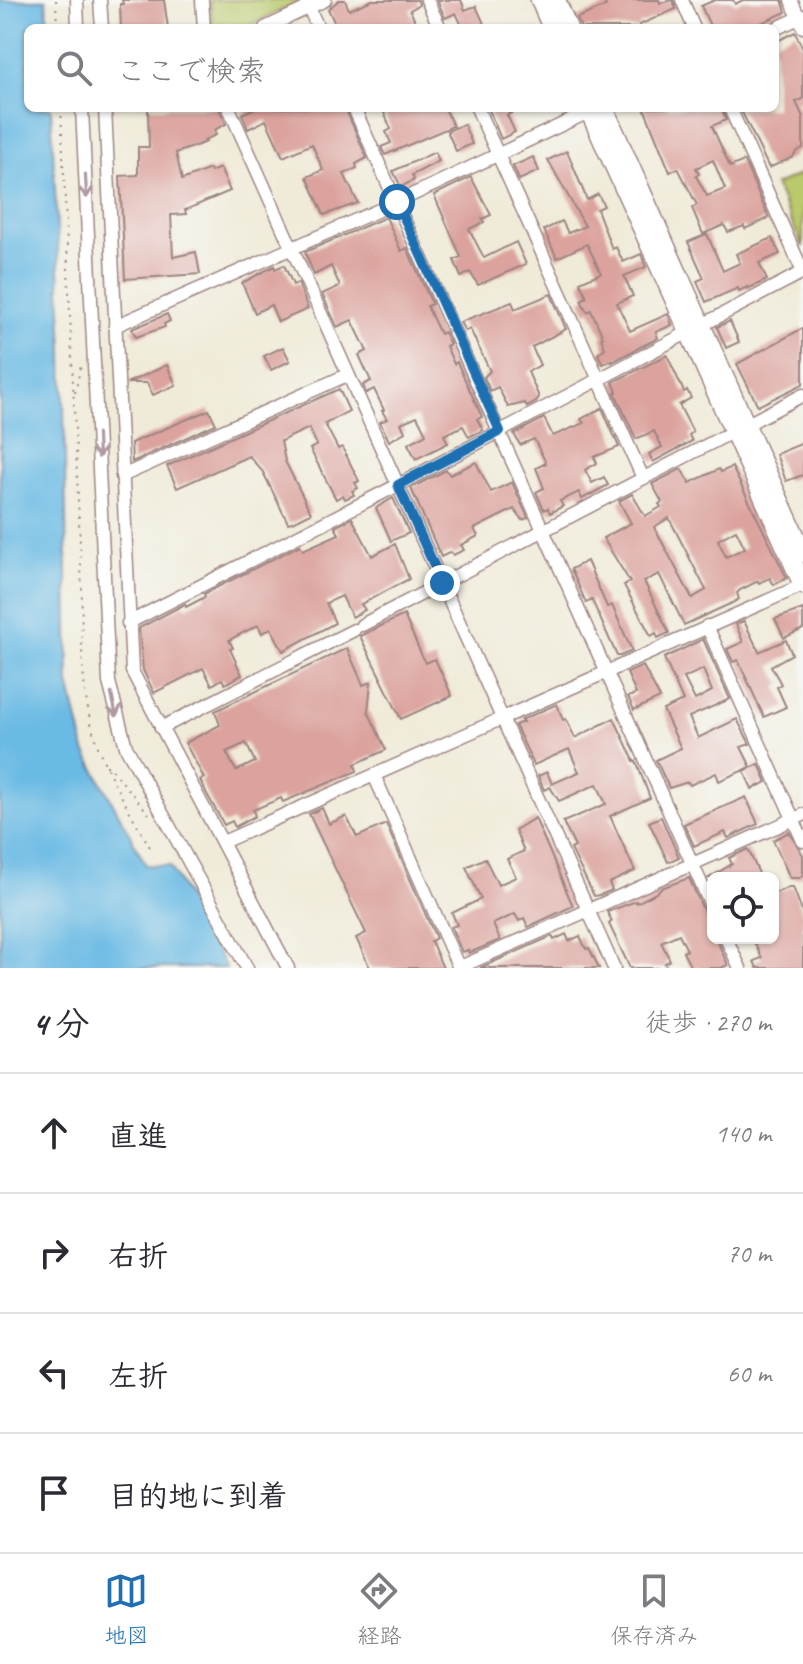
<!DOCTYPE html>
<html lang="ja">
<head>
<meta charset="utf-8">
<style>
	:root { --surface:#fff; --page:#f7f7f7; --text:#2b2b33; --muted:#7c7c81; --line:#e1e1e2; --accent:#1f6fb2 }
	body { margin:0; font-family:Caveat,"Klee One",sans-serif; background:var(--page); color:var(--text) }
	.controls { position:absolute; right:24px; bottom:24px; display:grid; overflow:hidden; border-radius:12px; box-shadow:0 2px 6px #0004 }
	.controls button { width:72px; height:72px; display:grid; place-items:center; padding:0; border:0; border-bottom:2px solid var(--line); background:var(--surface); color:var(--text); font:40px sans-serif }
	.stop { position:absolute; width:24px; height:24px; margin:-18px; border:6px solid #1f6fb2; border-radius:50%; background:#fff }
	.stop.end { background:#1f6fb2; border-color:#fff; box-shadow:0 2px 8px #0008 }
	.list { margin:0; padding:0; list-style:none }
	h2 { display:flex; justify-content:space-between; align-items:center; height:104px; margin:0; padding:0 32px; font-size:34px }
	h2 small { font-size:26px; font-weight:400; color:var(--muted) }
	.list li { display:grid; grid-template-columns:52px 1fr auto; gap:24px; align-items:center; box-sizing:border-box; height:120px; padding:0 32px; border-top:2px solid var(--line) }
	.list b { display:block; font-size:30px; white-space:nowrap }
	.list em { font-size:26px; font-style:normal; color:var(--muted) }
	.icon { flex:none; width:44px; height:44px; fill:none; stroke:currentColor; stroke-width:2; stroke-linecap:round; stroke-linejoin:round }
	.map { position:relative; flex:none; width:803px; height:968px; overflow:hidden }
	.search { position:absolute; background:var(--surface); box-shadow:0 2px 6px #0004; left:24px; right:24px; top:24px; height:88px; display:flex; align-items:center; gap:20px; box-sizing:border-box; padding:0 28px; border-radius:12px; color:var(--muted); font-size:30px }
	.sheet { height:584px; background:var(--surface) }
	nav { display:flex; justify-content:space-around; align-items:center; box-sizing:border-box; height:112px; border-top:2px solid var(--line); background:var(--surface); font-size:22px; color:var(--muted) }
	nav a { display:grid; justify-items:center; gap:4px }
	nav .on { color:var(--accent) }
	.map>svg:first-child { display:block }
	.green { fill:#b9c96c; stroke:#82744c; stroke-width:2 }
	.water { fill:#69bae4; stroke:#5a6c88; stroke-width:2 }
	.building { fill:#dca39e; fill-rule:evenodd }
	.lines { fill:none; stroke-linecap:round; stroke-linejoin:round }
	.street-casing { stroke:#9d8582; stroke-width:15 }
	.secondary-casing { stroke:#9d8582; stroke-width:21 }
	.path { stroke:#9d8582; stroke-width:2; stroke-dasharray:2 6; stroke-linecap:butt }
	.street { stroke:#fff; stroke-width:12 }
	.secondary { stroke:#fff; stroke-width:18 }
	.oneway { stroke:#ae9aa0 }
	.route { stroke:#1f6fb2; stroke-width:10 }
</style>
</head>
<body>
<div class="map">
<svg width="803" height="968" viewBox="0 0 803 968">
	<rect width="100%" height="100%" fill="#f6f6f2"/>
	<filter id="ink" filterUnits="userSpaceOnUse"><feTurbulence type="fractalNoise" baseFrequency=".0125" numOctaves="2"/><feDisplacementMap in="SourceGraphic" scale="16" xChannelSelector="R" yChannelSelector="G"/><feConvolveMatrix kernelMatrix="1 2 1 2 8 2 1 2 1" color-interpolation-filters="sRGB"/></filter>
	<filter id="wash" filterUnits="userSpaceOnUse"><feTurbulence type="fractalNoise" baseFrequency=".006" numOctaves="4" result="noise"/><feDisplacementMap in="SourceGraphic" scale="32" xChannelSelector="R" yChannelSelector="G"/><feGaussianBlur stdDeviation="1.8" result="paint"/><feColorMatrix in="noise" values="0 0 0 0 0 0 0 0 0 0 0 0 0 0 0 0 0 1.4 0 .05"/><feComposite in="paint" operator="in"/></filter>
	<g filter="url(#wash)">
		<rect width="100%" height="100%" fill="#f0ebd9"/>
		<g class="green">
			<path d="M210,0h88l1,2 -54,26h-33z"/>
			<path d="M803,173v74l-28,-62z"/>
		</g>
		<path class="water" d="M0,0h46l2,28h-20v80h23l12,241 6,334 16,68 61,114 24,1 56,102h-226z"/>
		<g id="blocks">
			<g class="building">
				<path d="M122,0h42l4,28h-47l-1,-24h3z"/>
				<path d="M339,0h6l4,10 23,-10h46l1,5 -9,5 8,18h-81l-9,-19z"/>
				<path d="M437,0h24l4,10 11,-4 10,22h-23l-7,-15 -11,5z"/>
				<path d="M603,0h56l1,3 13,-3 3,9 -37,16 1,3h-59l-4,-10 29,-12z"/>
				<path d="M715,0h18l2,4 8,-4h39l4,12 -34,15 -41,1 -10,-22z"/>
				<path d="M795,32l8,17v50l-7,3 7,15v31l-7,4 -3,5 -24,11 -29,-60h35v-66z"/>
				<path d="M148,108h71l7,16 -12,6 2,5 -12,5 2,2 -30,11 6,27 28,-11 1,3 9,-4 10,23 -45,19 1,4 -15,1 2,42 23,-5 4,22 -75,5 -5,-103 18,-1v-28h11z"/>
				<path d="M255,108h90l22,50 -11,6 1,4 -13,6 14,29 -34,12 -17,-38 16,-7 -11,-26 -29,13 -17,-37 -18,9 -6,-15z"/>
				<path d="M382,108h63l8,18 -68,29 -4,-8 10,-4 -5,-11 5,-3z"/>
				<path d="M488,108h33l-14,7 8,17 -14,7z"/>
				<path d="M644,108h77l5,12 -14,6 18,41 14,-6 25,57 -24,11 -1,-3 -16,6 -4,-7 -21,9 -11,-26 5,-3 -19,-37 -8,4zM713,160l12,29 -18,7 -11,-20 3,-2 -3,-6z"/>
				<path d="M464,124l8,20 -16,7 -9,-20z"/>
				<path d="M567,151l20,49 11,-6 6,12 -7,3 15,40 4,-2 7,15 18,-8 5,13 -22,9 9,20 -16,7 13,28 38,-17 4,11 -16,7 2,6 -46,24v-2l-9,4 -5,-10 7,-6 -4,-10 2,-1 -12,-27 -4,2 -6,-12 6,-3 -7,-15 21,-9 -14,-29 -30,14 -13,-28 18,-9 6,12 17,-7 -37,-66z"/>
				<path d="M435,152l4,9 -27,14 2,5 -13,7 -8,-16z"/>
				<path d="M533,157l6,14 -20,9 -6,-14z"/>
				<path d="M471,177l20,38 -9,4 2,3 -15,7 15,29 32,-16 10,22 -48,21 -8,-13 -9,5 -7,-17 7,-3 -27,-62z"/>
				<path d="M386,217l15,34 6,-3 25,56 -5,2 13,28 4,-2 6,12 -4,2 8,18 3,-2 25,55 -5,2 6,11 -14,7 -6,-11 -19,9 4,8 -32,16 -8,-15 18,-10 -9,-18 -16,7 4,9 -16,9 -9,-19 7,-3 -5,-8 2,-1 -10,-21 -8,4 -3,-8 8,-4 -12,-26 8,-4 -15,-31 -15,7 -15,-33 18,-8 -9,-20 -17,9 -9,-23z"/>
				<path d="M707,234l16,37 17,-8 -4,-9 36,-16 8,16 -21,9 8,17 -20,9v-2l-8,4 -1,-3 -32,14 -9,-21 7,-3 -16,-36z"/>
				<path d="M284,265l9,20 5,-2 10,26 -30,13 -7,-17 -16,8 -13,-30 32,-17 1,3z"/>
				<path d="M551,294l15,35 -34,18 8,18 -12,7 11,25 -3,5 -9,5 -2,-4 -17,4 -10,-20 -8,4 -6,-14 6,-6 -20,-42 -5,2 -5,-9 52,-20 3,7z"/>
				<path d="M167,314l3,7 -6,3 1,3 -29,10 -4,-8z"/>
				<path d="M730,321l9,21 -13,6 -9,-21z"/>
				<path d="M803,328v56l-45,22 -21,-42z"/>
				<path d="M283,347l7,14 -19,9 -7,-14z"/>
				<path d="M667,355l17,37 3,-2 4,8 -12,7 14,27 -4,3 3,6 -39,21 -4,-8 13,-7 -8,-16 -18,8 -21,-46 2,-1 -4,-10z"/>
				<path d="M167,365l9,20 -23,10 -6,-12h-20z"/>
				<path d="M339,389l10,22 -24,13 13,25 4,-2 17,34 -4,2 3,5 -6,3 2,4 -9,4 -2,-4 -7,4 -26,-50 7,-4 -8,-17 -28,13 4,20 26,52 -16,8 -7,2 -25,-51 -14,-16 -72,32 -10,-22z"/>
				<path d="M602,408l17,39 -25,10 3,6 -12,7 7,13 12,-6 4,8 -26,14 -3,-7 -19,9 3,5 -13,7 -2,-5 -4,2 -8,-18 8,-4 -8,-20 10,-5 -12,-24 -14,6 -6,-11 30,-16 9,18 31,-13 -3,-4z"/>
				<path d="M209,410l7,14 -84,38 -1,-19z"/>
				<path d="M803,443v32l-17,6 -10,-27z"/>
				<path d="M476,462l15,30 21,-10 16,36 -6,2 -8,-11 -40,20 4,7 -17,9 3,5 -11,5 -2,-3 -10,5 -30,-69 35,-18 4,5z"/>
				<path d="M732,467l55,111 -13,7 -4,-7 -11,5 -1,-2 -18,9 -3,3 2,6 -7,4 -48,22 -25,-51 -15,7 25,52 -11,5 -2,-5 -5,3 -27,-51 6,-3 -27,-44 28,-15 -12,-22 13,-7 13,22 16,-9 -2,-3 3,-2 -10,-18 29,-15 9,14 29,-14 2,3zM669,518l37,72 -14,8 -38,-71zM736,530l9,18 -19,9 -8,-17z"/>
				<path d="M393,498l16,35 -18,8 -15,-33z"/>
				<path d="M352,518l20,38 23,-12 14,35 -48,25 4,6 -13,7 -10,-21 -16,7 9,20 -52,28 -12,-23 -9,5 -4,-8 -29,15 4,8 -3,1 12,26 -17,9 -3,-5 -10,6 -9,-17 -49,25 -11,-23 -4,-42 46,-24 1,3 19,-10 -1,-3 96,-49 3,5 36,-16 -4,-7z"/>
				<path d="M587,561l20,46 5,-2 20,46 -12,5h-3l-25,-56 -6,3 -15,-34z"/>
				<path d="M803,609v20l-19,9 -9,-19z"/>
				<path d="M404,615l21,48 10,-4 17,37 -51,23 -41,-83z"/>
				<path d="M744,621l15,31 27,-12 6,14 -21,12 10,18 -4,3 9,20 -22,10 -26,-57 -5,2 -6,-13 16,-7 -7,-18z"/>
				<path d="M703,639l27,60 -41,18 9,21 39,-19 13,25 -9,3 10,20 -32,14 -3,-8 -26,12 -2,-3 -19,6 -13,-28 25,-12 -18,-38 20,-9 -19,-43zM703,669l9,22 -17,9 -11,-22z"/>
				<path d="M347,648l16,37 8,-3 -3,29 18,39 -31,14 2,7 -74,31 -2,-4 -28,12 2,6 -20,11 -3,-6 -8,4 -17,-31 -7,-14 4,-2 -19,-35 35,-18 -5,-14zM246,743l9,19 -19,9 -10,-19z"/>
				<path d="M643,666l17,32 -26,12 -6,-13 8,-3 -9,-21z"/>
				<path d="M557,704l6,16 3,-1 9,19 39,-20 20,43h2l14,37 -40,18 25,55 -26,12 3,7 -12,5 -6,1 -23,-47 4,-2 -12,-25 43,-18 -9,-20 -38,17 -9,-14 -6,3 -6,-14 9,-4 5,12 27,-12 -10,-23 -35,16 -19,-40 8,-3 -2,-2z"/>
				<path d="M759,764l8,18 -15,7 -8,-18z"/>
				<path d="M746,797l12,27 -30,14 -3,-6 -31,14 -10,-22z"/>
				<path d="M322,808l7,16 17,-8 11,21 29,-13 50,114 -5,3 12,27h-73l-14,-30 10,-5 -57,-119z"/>
				<path d="M661,817l18,40 -11,5 -19,-40z"/>
				<path d="M535,818l38,88 -45,21 -4,-9 -5,3 -4,-7 -22,10 7,16 -31,13 -1,-3 -6,2 -11,-25 6,-2 -5,-12 29,-14 -15,-32 19,-9 13,27 18,-8 -9,-18 17,-8 -9,-21z"/>
				<path d="M789,832l14,23v21l-4,2h-9l-17,-38z"/>
				<path d="M748,849l13,29h-52l23,-14 -3,-6z"/>
				<path d="M689,878l16,36 8,5v19h3l12,27 -7,3h-30l-8,-16 4,-2 -8,-16 -18,8 9,18 -5,3 2,5h-37l-21,-44 3,-3 -5,-9 29,-11 1,2 19,-10 5,-5z"/>
				<path d="M789,887h4l10,27v54h-46l-3,-7 8,-3 -10,-20h21v-44z"/>
				<path d="M566,934l3,7 11,-5 6,13 3,-1 10,20h-119l72,-32 2,4z"/>
			</g>
		</g>
	</g>
	<g filter="url(#ink)">
		<use href="#blocks" fill-opacity="0" stroke="#9d8582" stroke-width="2"/>
		<g class="lines">
			<defs>
				<g id="street">
					<path d="M77,0l1,28"/>
					<path d="M100,0l2,28"/>
					<path d="M202,0l2,28"/>
					<path d="M427,0l13,28"/>
					<path d="M682,0l12,28"/>
					<path d="M791,0l12,27"/>
					<path d="M307,3l11,25"/>
					<path d="M265,28l60,-28"/>
					<path d="M775,29l28,-13"/>
					<path d="M82,108l27,574 17,65 121,221"/>
					<path d="M105,108l27,563 156,297"/>
					<path d="M229,108l385,860"/>
					<path d="M354,108l359,802"/>
					<path d="M477,108l166,370"/>
					<path d="M730,108l73,164"/>
					<path d="M115,326l282,-124 198,-93"/>
					<path d="M122,476l225,-101"/>
					<path d="M128,623l270,-138 405,-213"/>
					<path d="M362,625l441,-230"/>
					<path d="M707,626l96,215"/>
					<path d="M161,728l193,-98"/>
					<path d="M374,775l85,193"/>
					<path d="M223,842l580,-257"/>
					<path d="M726,938l14,30"/>
					<path d="M458,968l345,-153"/>
				</g>
				<g id="secondary">
					<path d="M540,0l12,28"/>
					<path d="M556,0l12,28"/>
					<path d="M588,108l215,477"/>
					<path d="M604,108l199,445"/>
				</g>
			</defs>
			<use href="#street" class="street-casing"/>
			<use href="#secondary" class="secondary-casing"/>
			<g class="path">
				<path d="M56,0l1,28"/>
				<path d="M61,108l21,481c-1,59 -2,121 23,175 14,30 31,58 47,87"/>
				<path d="M75,393l6,-28"/>
				<path d="M106,766h3l40,48"/>
			</g>
			<use href="#street" class="street"/>
			<use href="#secondary" class="secondary"/>
		</g>
		<defs><path id="oneway-shaft" d="M-6 0H5M1.5-3L5.5 0L1.5 3" fill="none" stroke-width="1.6" stroke-linecap="round" stroke-linejoin="round" transform="scale(2)"/></defs>
		<g class="oneway">
			<use href="#oneway-shaft" transform="translate(86 186) rotate(87)"/>
			<use href="#oneway-shaft" transform="translate(98 446) rotate(87)"/>
			<use href="#oneway-shaft" transform="translate(114 705) rotate(77)"/>
		</g>
	</g>
	<g class="lines" filter="url(#ink)">
		<path class="route" d="M397,202l103,229 -102,54 44,98"/>
	</g>
</svg>
<div class="controls">
<button><svg class="icon" aria-label="locate" viewBox="0 0 24 24"><circle cx="12" cy="12" r="6"/><path d="M12 2v4M12 18v4M2 12h4M18 12h4"/></svg></button>
</div>
<div class="stop" style="left:397px;top:202px"></div>
<div class="stop end" style="left:442px;top:583px"></div>
<div class="search"><svg class="icon" aria-label="search" viewBox="0 0 24 24"><circle cx="10" cy="10" r="6"/><path d="M15 15l6 6"/></svg>ここで検索</div>
</div>
<section class="sheet">
<h2>4 分<small>徒歩 · 270 m</small></h2>
<ul class="list">
<li><svg class="icon" aria-label="ahead" viewBox="0 0 24 24"><path d="M12 20V5M6 11l6-6 6 6"/></svg><div><b>直進</b></div><em>140 m</em></li>
<li><svg class="icon" aria-label="right" viewBox="0 0 24 24"><path d="M7 20v-9h11M14 6l5 5-5 5"/></svg><div><b>右折</b></div><em>70 m</em></li>
<li><svg class="icon" aria-label="left" viewBox="0 0 24 24"><path d="M17 20v-9H6M10 6l-5 5 5 5"/></svg><div><b>左折</b></div><em>60 m</em></li>
<li><svg class="icon" aria-label="arrive" viewBox="0 0 24 24"><path d="M6 21V4h12l-3 4 3 4H6"/></svg><div><b>目的地に到着</b></div></li>
</ul>
</section>
<nav>
<a class="on"><svg class="icon" aria-label="map" viewBox="0 0 24 24"><path d="M3 6l6-2 6 2 6-2v14l-6 2-6-2-6 2zM9 4v14M15 6v14"/></svg>地図</a>
<a><svg class="icon" aria-label="directions" viewBox="0 0 24 24"><path d="M12 3l9 9-9 9-9-9zM9 14v-3h6M13 9l2 2-2 2"/></svg>経路</a>
<a><svg class="icon" aria-label="saved" viewBox="0 0 24 24"><path d="M7 4h10v16l-5-4-5 4z"/></svg>保存済み</a>
</nav>
</body>
</html>
